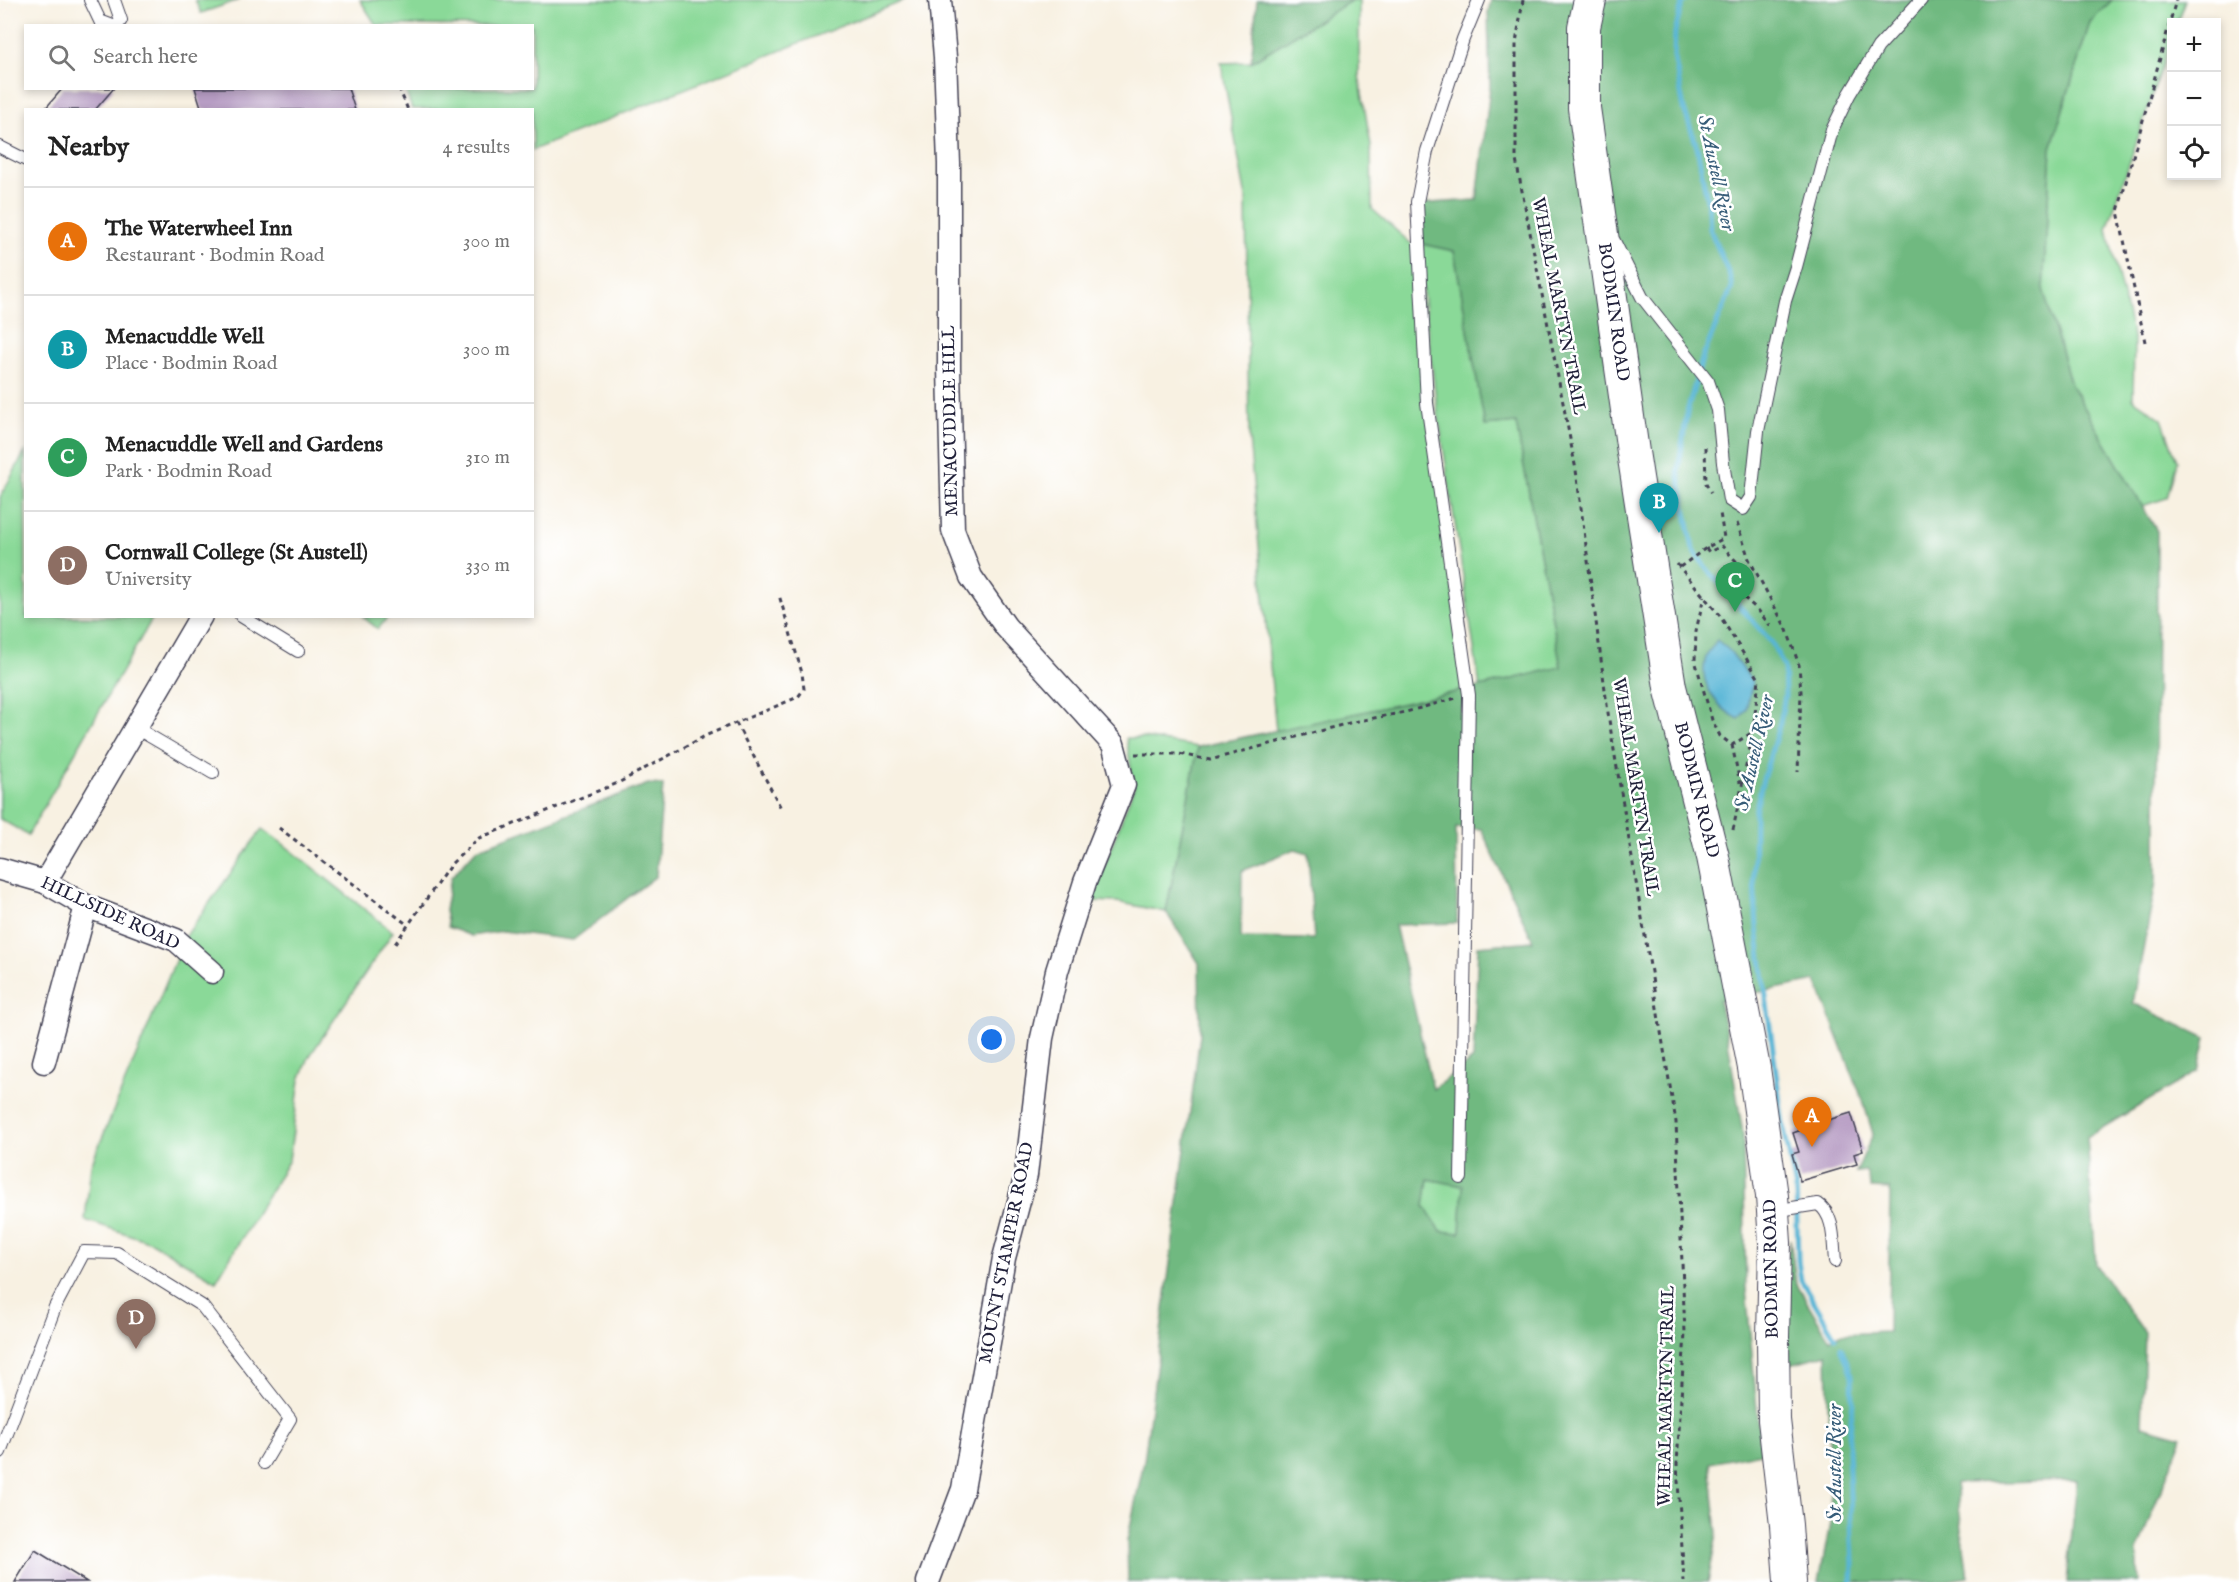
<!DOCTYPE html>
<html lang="en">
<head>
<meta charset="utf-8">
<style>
	:root { --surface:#fff; --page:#f2f2f2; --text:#222; --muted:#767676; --line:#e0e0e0; --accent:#0f766e }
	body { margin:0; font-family:"IM FELL English",serif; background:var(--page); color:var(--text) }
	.controls { position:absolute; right:18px; top:18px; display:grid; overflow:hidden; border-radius:0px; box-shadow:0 3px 9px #0003 }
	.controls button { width:54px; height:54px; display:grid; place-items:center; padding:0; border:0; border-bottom:2px solid var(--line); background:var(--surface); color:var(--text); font:30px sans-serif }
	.you { position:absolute; left:992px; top:1040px; width:21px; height:21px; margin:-15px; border:4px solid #fff; border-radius:50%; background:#1a73e8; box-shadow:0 0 0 9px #1a73e833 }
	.badge { display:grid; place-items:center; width:39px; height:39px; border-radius:50%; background:var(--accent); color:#fff; font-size:20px; font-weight:700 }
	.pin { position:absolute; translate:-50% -50px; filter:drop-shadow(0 2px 3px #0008) }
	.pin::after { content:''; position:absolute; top:32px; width:21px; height:18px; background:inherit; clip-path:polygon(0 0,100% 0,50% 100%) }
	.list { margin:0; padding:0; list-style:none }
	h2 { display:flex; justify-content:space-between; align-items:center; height:78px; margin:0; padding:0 24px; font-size:26px }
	h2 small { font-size:20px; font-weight:400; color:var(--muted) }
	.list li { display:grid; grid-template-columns:39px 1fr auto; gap:18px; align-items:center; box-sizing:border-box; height:108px; padding:0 24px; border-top:2px solid var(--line) }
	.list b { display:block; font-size:22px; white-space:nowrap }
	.list p { margin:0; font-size:20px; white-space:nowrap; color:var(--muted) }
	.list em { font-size:20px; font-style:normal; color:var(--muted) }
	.icon { flex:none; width:33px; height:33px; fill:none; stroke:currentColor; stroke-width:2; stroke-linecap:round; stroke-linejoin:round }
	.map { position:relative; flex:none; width:2239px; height:1582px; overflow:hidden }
	.search { position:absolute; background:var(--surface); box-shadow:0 3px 9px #0003; left:24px; top:24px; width:510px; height:66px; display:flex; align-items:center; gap:15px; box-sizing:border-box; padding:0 21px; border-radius:0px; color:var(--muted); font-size:22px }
	.panel { position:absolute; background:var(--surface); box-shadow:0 3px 9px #0003; left:24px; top:108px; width:510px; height:510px; border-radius:0px }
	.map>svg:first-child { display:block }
	.green { fill:#8ad998; stroke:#567e6a; stroke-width:1.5 }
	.forest { fill:#6fb980; stroke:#486e5e; stroke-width:1.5; fill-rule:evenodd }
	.water { fill:#57b5d6; stroke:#3c6c88; stroke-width:1.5 }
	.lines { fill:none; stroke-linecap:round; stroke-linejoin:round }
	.stream { stroke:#57b5d6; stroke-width:5 }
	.building { fill:#b89ec5 }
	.service-casing { stroke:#424154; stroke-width:14 }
	.minor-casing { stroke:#424154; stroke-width:25 }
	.secondary-casing { stroke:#424154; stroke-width:34 }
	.path { stroke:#424154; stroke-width:3; stroke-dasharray:4.5 4.5; stroke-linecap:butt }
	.service { stroke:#fff; stroke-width:12 }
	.minor { stroke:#fff; stroke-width:22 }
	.secondary { stroke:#fff; stroke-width:32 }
	.labels { text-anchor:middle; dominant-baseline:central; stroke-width:5; stroke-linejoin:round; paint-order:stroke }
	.street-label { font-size:18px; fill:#22223b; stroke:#fff }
	.water-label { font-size:20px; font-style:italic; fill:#375d79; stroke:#fff }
</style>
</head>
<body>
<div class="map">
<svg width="2239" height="1582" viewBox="0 0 2239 1582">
	<rect width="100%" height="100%" fill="#fff"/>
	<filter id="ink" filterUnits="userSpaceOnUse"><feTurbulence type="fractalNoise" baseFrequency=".0167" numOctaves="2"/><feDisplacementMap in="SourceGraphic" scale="12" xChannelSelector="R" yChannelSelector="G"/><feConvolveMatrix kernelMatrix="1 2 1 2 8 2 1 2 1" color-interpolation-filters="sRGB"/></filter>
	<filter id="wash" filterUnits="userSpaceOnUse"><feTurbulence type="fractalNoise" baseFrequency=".008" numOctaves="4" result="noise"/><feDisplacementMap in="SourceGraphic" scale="24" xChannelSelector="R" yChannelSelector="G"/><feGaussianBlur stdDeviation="1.35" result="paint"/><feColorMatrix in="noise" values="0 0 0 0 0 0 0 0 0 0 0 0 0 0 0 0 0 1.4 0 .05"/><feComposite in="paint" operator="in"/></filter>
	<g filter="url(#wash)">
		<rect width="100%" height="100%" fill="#f8f1e2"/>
		<g class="green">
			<path d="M195,0h44l-38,13z"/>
			<path d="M360,0h546l-373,150 -1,-40 -120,-1 -7,-20 127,-1v-62l-156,-1z"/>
			<path d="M1352,0h7v75l12,71 1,63 43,38 49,443 -188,41 -27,-293 -3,-240 -25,-135 30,-1z"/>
			<path d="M2112,0h73l-8,22h-5l-1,18 -64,189 27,113 -1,57 29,20 15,42 -10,37 -25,8 -71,-121 -28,-96 8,-141 39,-126z"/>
			<path d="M1417,243l37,8 31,175 31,-3 45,244 -81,20 -44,-287z"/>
			<path d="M25,452l1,164 127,1 -125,218 -28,-16v-322z"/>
			<path d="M363,617h25l-10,12z"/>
			<path d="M1126,738h17l55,9 -32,165 -49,-10 -26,-1 43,-114z"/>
			<path d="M262,829l20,14 111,89 -84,125 -9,23 -11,80 -73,121 -65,-39 -66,-22 6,-55 94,-228z"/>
			<path d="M1428,1179l35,7 -3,48 -19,-3 -17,-25z"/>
		</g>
		<g class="forest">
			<path d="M1257,0h95l-101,62z"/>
			<path d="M1491,0h621l-22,22 -39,126 -8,141 28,96 86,146 -1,351 -23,121 73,35 -8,33 -111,66 9,128 49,68 -3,93 40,11 -45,114 2,31h-72l10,-102 -121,3 12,94 -32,5h-117l12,-64 -4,-164 -55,15 18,-130 6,45 34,56 10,-6 48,-2 2,-143 -19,-1 -5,-17 -10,1 17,-38 -10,-33 -47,-120 -97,19 9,41 15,93 3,154 15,165 -51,10 7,71 -9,48h-580l-1,-41 17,-80 56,-426 -1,-72 -33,-51 32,-165 282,-60 81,-20 -45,-244 -31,3 -31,-175 -37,-8 -2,-39 62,-4 13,-113 -2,-75zM1456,828l25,1 52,112 -55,5 -5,113 -40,30 -38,-164 62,-2zM1295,849l13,4 6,86 -73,-1 1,-67zM1428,1179l35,7 -3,47 -19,-2 -17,-25z"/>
			<path d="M648,784l15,1 -7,91 -83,64 -70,-9 -32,5 -23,-9 -3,-17 6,-33 26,-28z"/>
		</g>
		<path class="water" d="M1717,640l13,11 23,31 -7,28 -7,9c-21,-10 -40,-34 -34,-58 1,-7 8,-15 12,-21z"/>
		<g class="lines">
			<g class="stream">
				<path d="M1686,0l-4,4 -7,28 -1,24 10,53 13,38 12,63 1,19 20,48 2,10 -30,72 -15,53 -9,59 15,78 13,19 66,75 12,24 1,28 -5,28 -17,56 -8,33 -1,68 3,48 25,190 14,71 2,71 3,20 34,57"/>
				<path d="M1841,1347l11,28 1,28 -5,46 5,115 -1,18"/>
			</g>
		</g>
		<g id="blocks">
			<g class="building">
				<path d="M63,88h51l-19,22h-51z"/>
				<path d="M195,88h153l7,22h-153z"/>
				<path d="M1821,1109l4,12 26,-8 12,38 -9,3 3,10 -57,17 -8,-27 7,-2 -6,-19 8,-3 -4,-14z"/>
				<path d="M35,1550l52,32h-72z"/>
			</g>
		</g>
	</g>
	<g filter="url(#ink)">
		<use href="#blocks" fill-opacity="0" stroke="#424154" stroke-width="1.5"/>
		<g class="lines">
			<defs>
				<g id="service">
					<path d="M90,0l10,21 13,5"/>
					<path d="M114,0l7,20 -4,6"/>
					<path d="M0,147l26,13"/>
					<path d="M1614,241l28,56 66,84 10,29 5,53 6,37 14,9 8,-12 7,-66 27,-130 11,-34 36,-137 17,-35 29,-48 43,-47"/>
					<path d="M241,616l57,35"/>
					<path d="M136,728l77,45"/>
					<path d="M1461,1178l8,-483 -42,-292 -10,-201 10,-51 36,-112 16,-39"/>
					<path d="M1773,1211l45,-7c17,11 15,38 17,57"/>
					<path d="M0,1452l55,-145 29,-55 33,1 85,53 88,113 -26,44"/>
				</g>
				<g id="minor">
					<path d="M0,869l45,13 41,24 90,34 36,32"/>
					<path d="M45,882l156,-266"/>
					<path d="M44,1062l42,-156"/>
					<path d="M928,1582l35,-93 41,-231 22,-83 16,-137 15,-67 28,-89 39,-97 -11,-41 -107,-117 -35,-50 -18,-47 -4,-162v-204l-4,-107 -5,-57"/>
				</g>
				<path id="secondary" d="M1590,0l-6,27v81l49,344 37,235 43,170 41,211 18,128 3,47 -2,94 1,83 12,105 4,57"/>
			</defs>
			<use href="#service" class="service-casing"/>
			<use href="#minor" class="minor-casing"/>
			<use href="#secondary" class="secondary-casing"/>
			<g class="path">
				<path d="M1523,0l-7,43v117l60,310 33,250 67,402 9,211 -8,131 7,118"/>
				<path d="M399,88l9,22"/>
				<path d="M2145,342l-27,-131 58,-211"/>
				<path d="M1705,447l1,36 5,10"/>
				<path d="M1737,523l12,36 38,71 12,35 2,27 -3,80"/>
				<path d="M1706,548l3,4 13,-6 14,15 -5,14 10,20 17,15 12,16"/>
				<path d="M1677,564l43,52 39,63 -6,53 -21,13 -12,-9 -8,-16 -17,-60 1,-29 8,-35"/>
				<path d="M1680,567l26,-19 18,-10 -4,-25"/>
				<path d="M736,723l46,87"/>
				<path d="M1732,745l8,38"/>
				<path d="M1135,754h44l31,6 143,-38 53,-10 50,-14"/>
				<path d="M279,828l129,97"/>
				<path d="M1733,830l20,-98"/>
				<path d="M395,944l56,-80 28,-26 139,-55 89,-48 91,-38 6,-8 -2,-16 -23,-78"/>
			</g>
			<use href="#service" class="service"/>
			<use href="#minor" class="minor"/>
			<use href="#secondary" class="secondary"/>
		</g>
	</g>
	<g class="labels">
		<g class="street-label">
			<text transform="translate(1558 306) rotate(79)">WHEAL MARTYN TRAIL</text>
			<text transform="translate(1613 312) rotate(82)">BODMIN ROAD</text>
			<text transform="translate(951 421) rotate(-91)">MENACUDDLE HILL</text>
			<text transform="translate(1635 787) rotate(81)">WHEAL MARTYN TRAIL</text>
			<text transform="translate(1696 790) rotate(76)">BODMIN ROAD</text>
			<text transform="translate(110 914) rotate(25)">HILLSIDE ROAD</text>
			<text transform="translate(1007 1253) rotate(-79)">MOUNT STAMPER ROAD</text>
			<text transform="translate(1772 1269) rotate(-91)">BODMIN ROAD</text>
			<text transform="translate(1667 1396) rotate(-89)">WHEAL MARTYN TRAIL</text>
		</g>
		<g class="water-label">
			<text transform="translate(1716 173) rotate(78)">St Austell River</text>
			<text transform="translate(1755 753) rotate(-77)">St Austell River</text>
			<text transform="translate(1835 1463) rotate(-90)">St Austell River</text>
		</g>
	</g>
</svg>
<div class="controls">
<button>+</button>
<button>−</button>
<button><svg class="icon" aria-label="locate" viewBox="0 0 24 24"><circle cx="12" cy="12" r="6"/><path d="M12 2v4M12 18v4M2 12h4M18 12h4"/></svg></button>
</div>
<div class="you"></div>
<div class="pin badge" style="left:1812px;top:1147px;background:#e8710a">A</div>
<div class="pin badge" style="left:1659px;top:533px;background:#0f9aa8">B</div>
<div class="pin badge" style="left:1735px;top:612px;background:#2e9e5b">C</div>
<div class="pin badge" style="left:136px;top:1349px;background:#8d6e63">D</div>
<div class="search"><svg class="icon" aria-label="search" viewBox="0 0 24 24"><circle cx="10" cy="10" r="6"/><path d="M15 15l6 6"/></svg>Search here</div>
<section class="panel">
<h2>Nearby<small>4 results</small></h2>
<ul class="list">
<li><span class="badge" style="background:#e8710a">A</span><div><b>The Waterwheel Inn</b><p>Restaurant · Bodmin Road</p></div><em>300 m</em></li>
<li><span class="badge" style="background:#0f9aa8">B</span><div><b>Menacuddle Well</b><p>Place · Bodmin Road</p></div><em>300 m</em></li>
<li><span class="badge" style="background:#2e9e5b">C</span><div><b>Menacuddle Well and Gardens</b><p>Park · Bodmin Road</p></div><em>310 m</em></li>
<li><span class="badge" style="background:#8d6e63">D</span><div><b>Cornwall College (St Austell)</b><p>University</p></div><em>330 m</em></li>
</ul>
</section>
</div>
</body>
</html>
